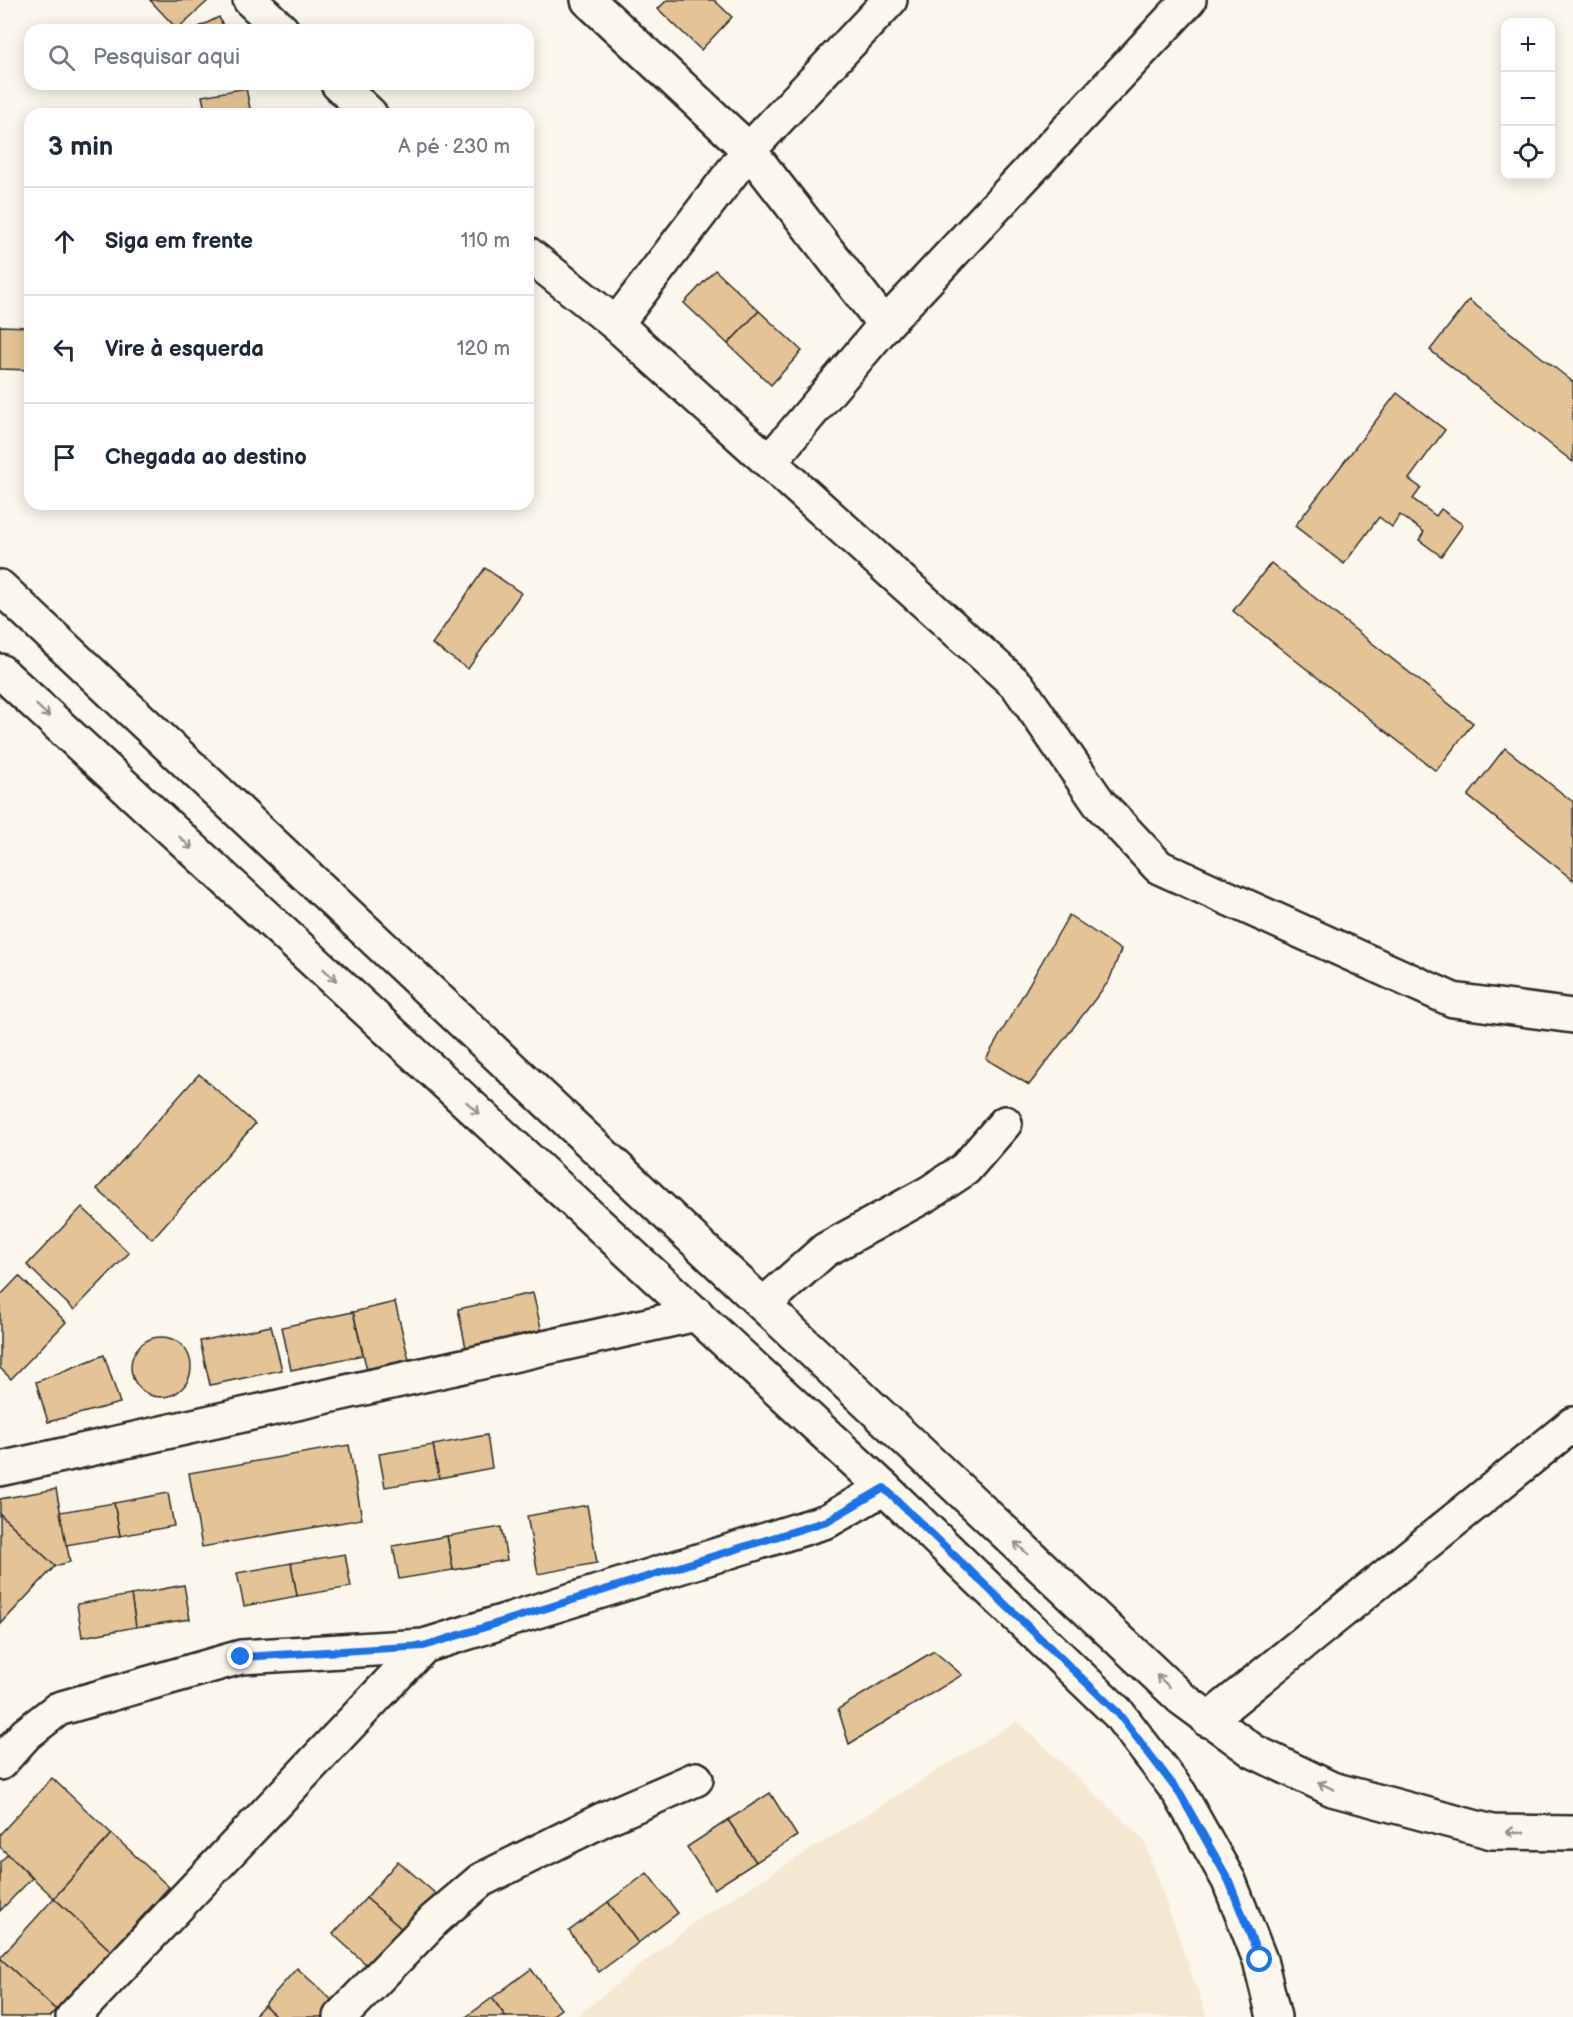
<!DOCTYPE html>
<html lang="pt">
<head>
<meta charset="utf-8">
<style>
	:root { --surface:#fff; --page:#f6f6f7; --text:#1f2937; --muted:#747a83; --line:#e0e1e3 }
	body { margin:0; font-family:"Balsamiq Sans",sans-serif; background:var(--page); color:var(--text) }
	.controls { position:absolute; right:18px; top:18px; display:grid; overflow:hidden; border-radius:12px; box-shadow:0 3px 15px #0003 }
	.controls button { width:54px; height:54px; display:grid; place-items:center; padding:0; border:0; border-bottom:2px solid var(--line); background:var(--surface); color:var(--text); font:30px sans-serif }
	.stop { position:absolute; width:18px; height:18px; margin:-14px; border:4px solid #1a73e8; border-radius:50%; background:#fff }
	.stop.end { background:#1a73e8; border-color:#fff; box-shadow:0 2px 6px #0008 }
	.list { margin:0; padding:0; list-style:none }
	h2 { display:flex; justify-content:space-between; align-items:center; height:78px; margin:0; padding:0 24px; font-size:26px }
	h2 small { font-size:20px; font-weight:400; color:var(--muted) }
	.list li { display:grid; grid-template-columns:39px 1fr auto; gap:18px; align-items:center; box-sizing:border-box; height:108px; padding:0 24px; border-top:2px solid var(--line) }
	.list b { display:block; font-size:22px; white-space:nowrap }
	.list em { font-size:20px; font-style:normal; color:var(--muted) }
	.icon { flex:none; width:33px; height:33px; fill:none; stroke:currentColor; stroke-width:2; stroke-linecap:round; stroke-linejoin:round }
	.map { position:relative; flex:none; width:1573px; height:2017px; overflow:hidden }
	.search { position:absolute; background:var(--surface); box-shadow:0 3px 15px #0003; left:24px; top:24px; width:510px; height:66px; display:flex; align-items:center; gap:15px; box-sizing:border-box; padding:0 21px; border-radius:18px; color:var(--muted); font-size:22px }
	.panel { position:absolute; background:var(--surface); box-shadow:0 3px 15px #0003; left:24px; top:108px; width:510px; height:402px; border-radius:18px }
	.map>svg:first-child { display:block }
	.built { fill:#f4e8d2 }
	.building { fill:#e4c497; stroke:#2b2b2b; stroke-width:1.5 }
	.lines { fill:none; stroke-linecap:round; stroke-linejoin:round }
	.minor-casing { stroke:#2b2b2b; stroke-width:38 }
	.minor { stroke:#fbf7ec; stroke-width:33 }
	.oneway { stroke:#93918c }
	.route { stroke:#1a73e8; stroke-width:8 }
</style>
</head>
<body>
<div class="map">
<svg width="1573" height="2017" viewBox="0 0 1573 2017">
	<rect width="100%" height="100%" fill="#fbf7ec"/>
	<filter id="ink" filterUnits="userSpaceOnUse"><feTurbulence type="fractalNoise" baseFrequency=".0167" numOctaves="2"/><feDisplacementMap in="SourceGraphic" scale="12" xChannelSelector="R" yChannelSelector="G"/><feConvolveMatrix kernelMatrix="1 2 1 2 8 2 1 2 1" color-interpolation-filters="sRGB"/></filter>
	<g filter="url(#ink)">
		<path class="built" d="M1017,1721l127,119 63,177h-631l120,-96z"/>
		<g class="building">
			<path d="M150,0h59l-32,29z"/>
			<path d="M667,0h47l18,17 -31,33 -43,-41z"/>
			<path d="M219,17l6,13h-32z"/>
			<path d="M246,88l5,26h-45l-4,-18z"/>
			<path d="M715,270l44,41 -31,33 -44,-41z"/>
			<path d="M1469,300l104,82v80l-143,-112z"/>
			<path d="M759,311l43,40 -31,34 -43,-41z"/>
			<path d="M0,326l30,1v43l-30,-1z"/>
			<path d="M1397,393l48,37 -36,49 12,9 -8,11 23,17 5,-7 22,16 -22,31 -22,-16 5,-8 -24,-17 -8,12 -13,-10 -35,47 -49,-38z"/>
			<path d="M1271,563l202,160 -37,48 -203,-160z"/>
			<path d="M485,568l36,25 -53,76 -36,-25z"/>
			<path d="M1505,748l68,54v78l-105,-84z"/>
			<path d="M1069,915l52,35 -12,31 -80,104 -43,-26z"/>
			<path d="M199,1074l56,50 -103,115 -55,-50z"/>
			<path d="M82,1207l47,46 -55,57 -47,-45z"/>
			<path d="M19,1276l47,46 -55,57 -11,-11v-72z"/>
			<path d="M533,1293l10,44 -76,16 -9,-44z"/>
			<path d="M395,1302l14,58 -42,10 -14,-58z"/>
			<path d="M353,1312l10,43 -72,15 -9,-43z"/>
			<path d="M271,1326l11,44 -72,15 -10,-44z"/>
			<circle cx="161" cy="1367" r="30"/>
			<path d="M104,1355l16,48 -72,19 -12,-40z"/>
			<path d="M487,1435l5,33 -53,10 -6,-33z"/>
			<path d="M349,1445l13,74 -160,28 -13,-74z"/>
			<path d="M433,1445l6,33 -54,9 -6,-33z"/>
			<path d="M56,1489l14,73 -15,4 -55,-52v-15z"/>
			<path d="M168,1493l6,33 -54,10 -6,-33z"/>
			<path d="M114,1503l6,33 -54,9 -6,-33z"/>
			<path d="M587,1505l10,58 -59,11 -11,-58z"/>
			<path d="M0,1514l55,52 -55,59z"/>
			<path d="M501,1527l6,33 -54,10 -6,-34z"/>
			<path d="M447,1536l6,34 -54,9 -6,-33z"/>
			<path d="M345,1554l6,33 -54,9 -6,-33z"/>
			<path d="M291,1563l6,33 -53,10 -7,-33z"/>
			<path d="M184,1585l6,34 -54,8 -5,-32z"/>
			<path d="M131,1595l5,32 -54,10 -5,-33z"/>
			<path d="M934,1651l28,24 -113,69 -11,-35z"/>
			<path d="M52,1778l60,56 -58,64 -54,-51v-13z"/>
			<path d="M770,1793l27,43 -41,26 -28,-42z"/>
			<path d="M728,1820l28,42 -42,27 -27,-42z"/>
			<path d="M112,1834l57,53 -58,64 -57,-53z"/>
			<path d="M8,1854l24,24 -32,33v-49z"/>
			<path d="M398,1861l38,33 -32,37 -38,-33z"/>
			<path d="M647,1873l31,40 -40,30 -30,-41z"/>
			<path d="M54,1898l57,53 -55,59 -56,-52z"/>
			<path d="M366,1898l38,33 -34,37 -37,-34z"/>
			<path d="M608,1902l30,41 -39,29 -30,-41z"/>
			<path d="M0,1958l56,52 -6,7h-50z"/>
			<path d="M297,1968l37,34 -13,15h-44l-13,-12z"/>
			<path d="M531,1969l30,40 -11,8h-44l-14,-19z"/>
			<path d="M492,1998l14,19h-40z"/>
			<path d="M264,2005l13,12h-24z"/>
		</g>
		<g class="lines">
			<defs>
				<g id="minor">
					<path d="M250,0l32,30"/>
					<path d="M588,0l161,150 136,175"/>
					<path d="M338,84l32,30"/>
					<path d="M528,254l88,70 402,362 81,117 60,64 294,133 120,16"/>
					<path d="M616,324l133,-174 141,-150"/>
					<path d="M770,461l115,-136 304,-325"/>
					<path d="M0,587l1181,1111 72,53 79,38 160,43 81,1"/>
					<path d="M0,671l884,817 234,225 62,81 49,87 31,79 14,57"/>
					<path d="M763,1305l62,-55 104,-57 36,-24 40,-46"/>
					<path d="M0,1469l697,-155"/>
					<path d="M1208,1720l365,-296"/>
					<path d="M0,1763l26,-29 32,-25 183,-52 183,-11 403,-125 57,-33"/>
					<path d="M73,2017l351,-371"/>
					<path d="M340,2017l95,-98 46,-39 125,-62 90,-39"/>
				</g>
			</defs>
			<use href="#minor" class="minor-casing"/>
			<use href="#minor" class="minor"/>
		</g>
		<defs><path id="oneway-shaft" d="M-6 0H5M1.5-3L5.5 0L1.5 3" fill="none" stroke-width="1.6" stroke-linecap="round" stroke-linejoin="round" transform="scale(1.5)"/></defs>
		<g class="oneway">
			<use href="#oneway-shaft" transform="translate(43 711) rotate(43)"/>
			<use href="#oneway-shaft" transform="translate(186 843) rotate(43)"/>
			<use href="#oneway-shaft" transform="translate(330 975) rotate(43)"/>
			<use href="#oneway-shaft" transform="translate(473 1108) rotate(43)"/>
			<use href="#oneway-shaft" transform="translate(1021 1548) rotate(-137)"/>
			<use href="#oneway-shaft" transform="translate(1163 1681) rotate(-137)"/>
			<use href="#oneway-shaft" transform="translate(1326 1786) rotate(-156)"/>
			<use href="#oneway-shaft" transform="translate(1515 1832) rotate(-179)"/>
		</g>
	</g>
	<g class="lines" filter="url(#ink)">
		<path class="route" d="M241,1657l183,-11 403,-125 57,-33 234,225 62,81 49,87 31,79"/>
	</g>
</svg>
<div class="controls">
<button>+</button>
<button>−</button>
<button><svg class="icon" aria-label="locate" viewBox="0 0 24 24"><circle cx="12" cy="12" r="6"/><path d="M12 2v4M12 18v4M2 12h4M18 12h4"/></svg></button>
</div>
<div class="stop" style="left:1260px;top:1960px"></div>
<div class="stop end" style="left:241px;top:1657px"></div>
<div class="search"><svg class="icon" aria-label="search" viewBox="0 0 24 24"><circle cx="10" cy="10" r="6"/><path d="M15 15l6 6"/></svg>Pesquisar aqui</div>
<section class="panel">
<h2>3 min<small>A pé · 230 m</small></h2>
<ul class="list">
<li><svg class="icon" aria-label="ahead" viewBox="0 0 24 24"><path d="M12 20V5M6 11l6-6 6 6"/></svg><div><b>Siga em frente</b></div><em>110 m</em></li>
<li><svg class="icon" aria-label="left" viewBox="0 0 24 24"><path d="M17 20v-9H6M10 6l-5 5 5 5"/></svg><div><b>Vire à esquerda</b></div><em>120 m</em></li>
<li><svg class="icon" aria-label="arrive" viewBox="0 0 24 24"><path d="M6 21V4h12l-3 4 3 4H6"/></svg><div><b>Chegada ao destino</b></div></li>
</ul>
</section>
</div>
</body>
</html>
